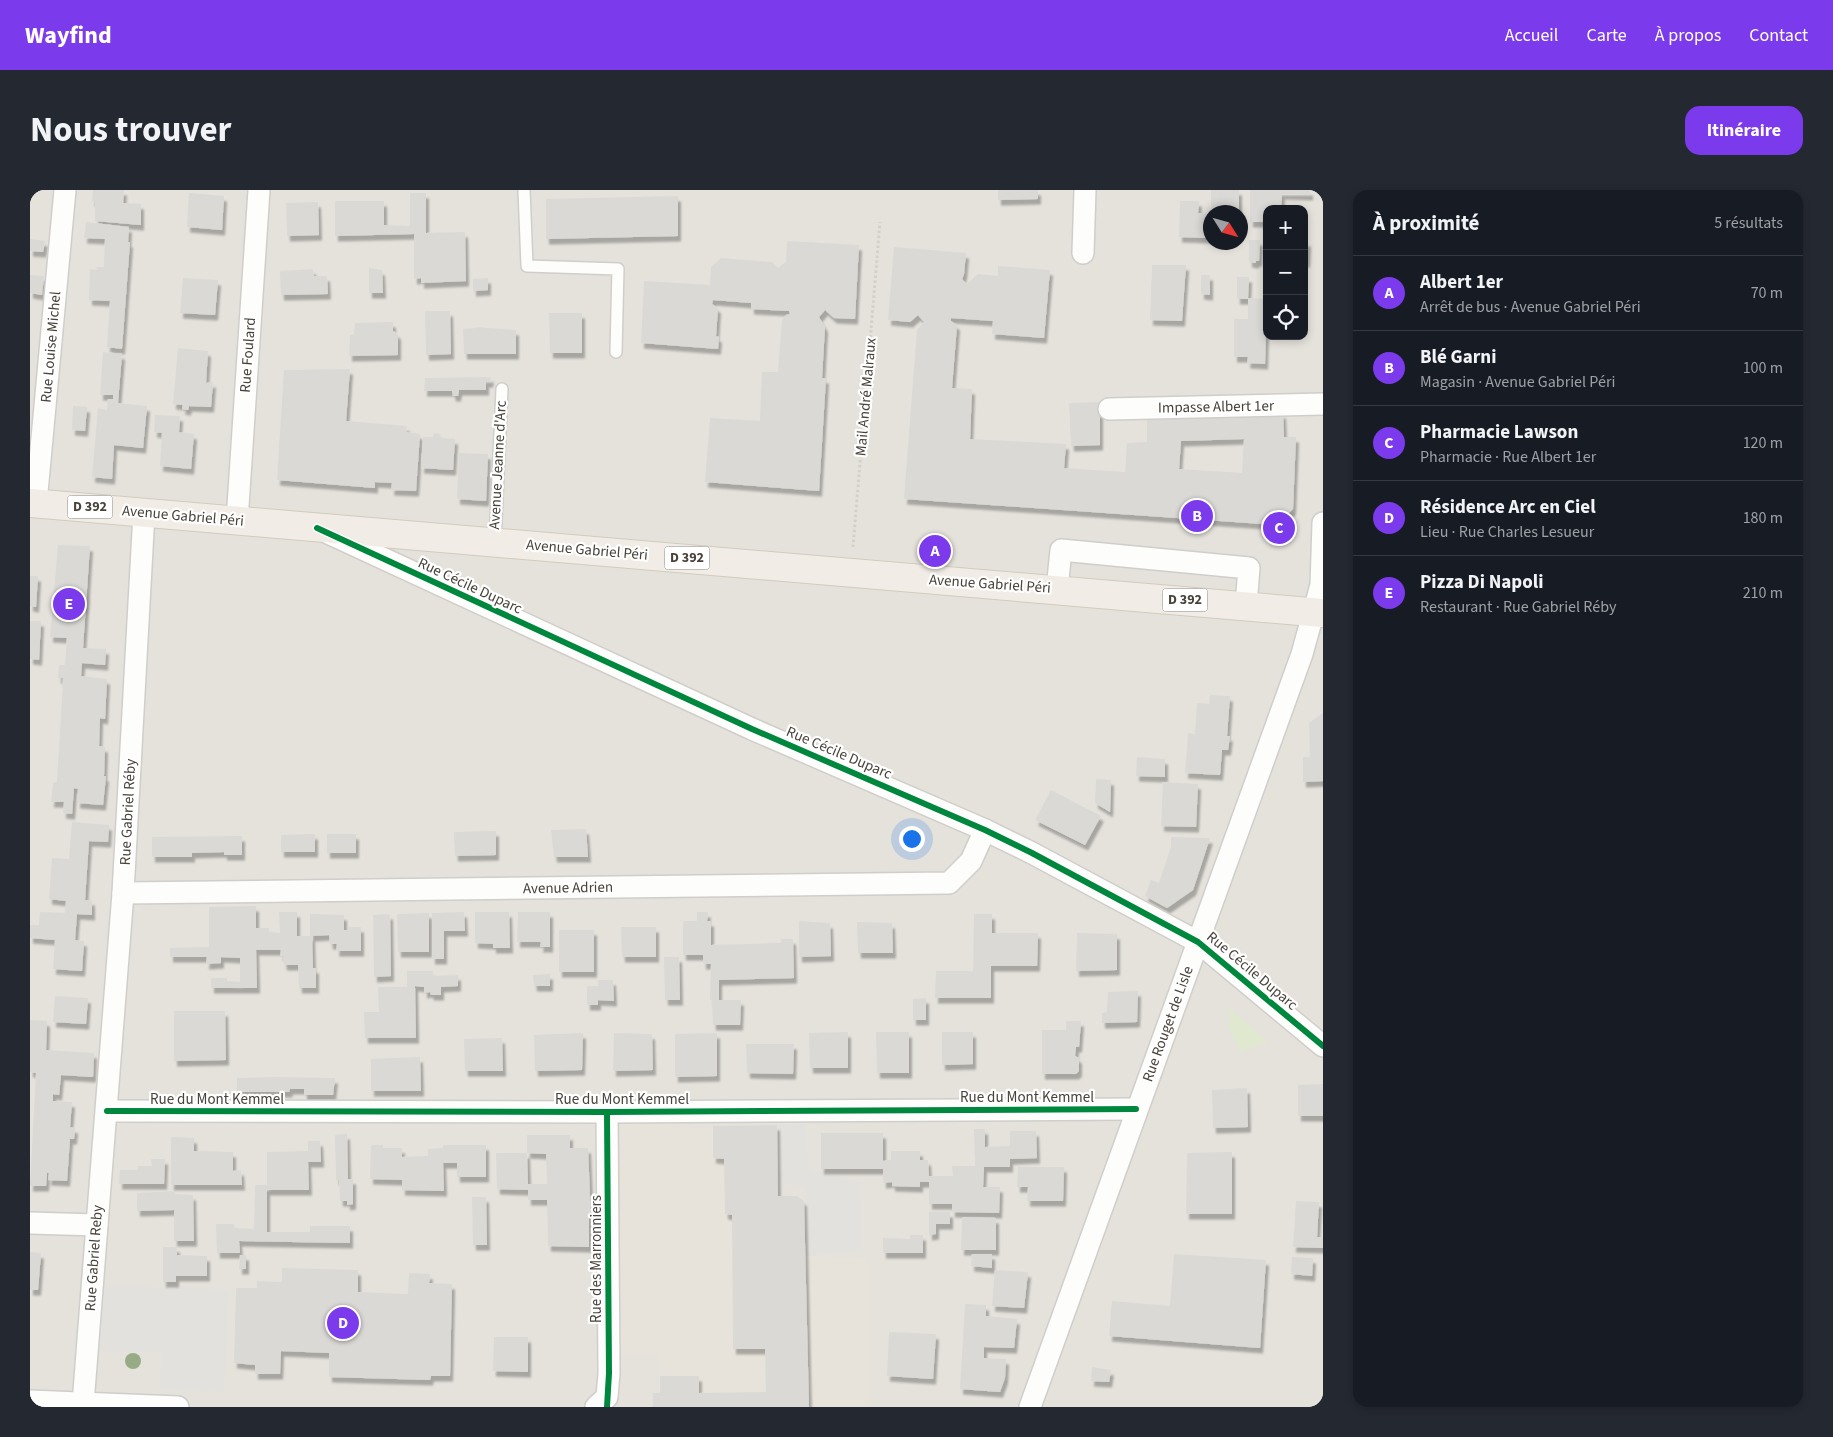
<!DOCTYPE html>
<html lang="fr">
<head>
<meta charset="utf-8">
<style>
	:root { --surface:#171b24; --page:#242831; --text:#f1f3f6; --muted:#9ea1a6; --line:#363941; --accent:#7c3aed }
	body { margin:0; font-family:"Source Sans 3",sans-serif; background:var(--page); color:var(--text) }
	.controls { position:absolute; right:15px; top:15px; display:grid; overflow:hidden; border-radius:10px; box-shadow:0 2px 8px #0003 }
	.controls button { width:45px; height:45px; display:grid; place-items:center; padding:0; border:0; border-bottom:1px solid var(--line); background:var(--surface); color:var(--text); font:25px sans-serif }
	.compass { position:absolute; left:1173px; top:15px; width:45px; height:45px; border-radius:50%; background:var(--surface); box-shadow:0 2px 8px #0003; rotate:127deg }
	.you { position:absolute; left:881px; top:648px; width:18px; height:18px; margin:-12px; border:4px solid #fff; border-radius:50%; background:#1a73e8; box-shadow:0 0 0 8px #1a73e833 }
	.badge { display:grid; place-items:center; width:32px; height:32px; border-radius:50%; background:var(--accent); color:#fff; font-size:16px; font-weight:700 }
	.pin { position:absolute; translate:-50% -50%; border:2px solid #fff; box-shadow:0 1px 5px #0006 }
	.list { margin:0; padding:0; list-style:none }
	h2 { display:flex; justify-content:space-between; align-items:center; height:65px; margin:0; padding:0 20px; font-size:21px }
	h2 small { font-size:16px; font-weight:400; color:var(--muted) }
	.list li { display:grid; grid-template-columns:32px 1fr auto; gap:15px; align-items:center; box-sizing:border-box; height:75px; padding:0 20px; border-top:1px solid var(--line) }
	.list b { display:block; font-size:19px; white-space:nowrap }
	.list p { margin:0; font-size:16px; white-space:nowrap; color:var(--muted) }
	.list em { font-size:16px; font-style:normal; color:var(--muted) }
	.icon { flex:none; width:28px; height:28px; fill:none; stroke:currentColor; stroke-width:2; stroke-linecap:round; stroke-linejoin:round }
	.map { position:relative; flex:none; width:1293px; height:1217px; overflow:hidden; border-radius:15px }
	header { display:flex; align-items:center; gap:30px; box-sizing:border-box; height:70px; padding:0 25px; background:var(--accent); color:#fff }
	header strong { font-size:24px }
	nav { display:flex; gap:28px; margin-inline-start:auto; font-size:18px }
	.intro { display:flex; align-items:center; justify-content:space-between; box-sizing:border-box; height:120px; padding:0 30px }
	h1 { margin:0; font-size:35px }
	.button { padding:12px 22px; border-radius:15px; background:var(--accent); color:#fff; font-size:18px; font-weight:700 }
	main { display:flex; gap:30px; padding:0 30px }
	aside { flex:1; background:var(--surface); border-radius:15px; box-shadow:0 2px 8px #0003 }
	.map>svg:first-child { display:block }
	.residential { fill:#e5e2dc; fill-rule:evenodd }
	.education { fill:#e7e3da }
	.green { fill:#e0e9d0 }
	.parking { fill:#e3e1de }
	.building { fill:#dbd9d6; fill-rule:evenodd; filter:url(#shadow) }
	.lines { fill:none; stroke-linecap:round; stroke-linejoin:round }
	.lane-casing { stroke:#d0cecb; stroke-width:14 }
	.street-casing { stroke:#d0cecb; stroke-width:24 }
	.primary-casing { stroke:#d2cbbd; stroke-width:30 }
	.path { stroke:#d2d0cb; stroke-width:3; stroke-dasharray:2.5 2.5; stroke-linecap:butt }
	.lane { stroke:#fdfdfc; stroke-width:11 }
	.street { stroke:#fdfdfc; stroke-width:21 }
	.primary { stroke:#f1ede6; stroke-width:28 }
	.cycleway-casing { stroke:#fff; stroke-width:9 }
	.cycleway { stroke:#00873e; stroke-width:6 }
	.tree { fill:#97ac86 }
	.labels { text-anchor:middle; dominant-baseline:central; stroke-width:4.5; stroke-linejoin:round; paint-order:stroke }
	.shield { fill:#fff; stroke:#7e7b75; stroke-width:1 }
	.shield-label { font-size:14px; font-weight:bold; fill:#47423a }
	.street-label { font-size:15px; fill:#47423a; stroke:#fff }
</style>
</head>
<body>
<header>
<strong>Wayfind</strong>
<nav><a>Accueil</a><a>Carte</a><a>À propos</a><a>Contact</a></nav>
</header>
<div class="intro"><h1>Nous trouver</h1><a class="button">Itinéraire</a></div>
<main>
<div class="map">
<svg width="1293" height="1217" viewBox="0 0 1293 1217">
	<defs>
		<filter id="shadow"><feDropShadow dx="3" dy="5.5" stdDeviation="1" flood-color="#0004"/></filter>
	</defs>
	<rect width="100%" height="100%" fill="#f2f0ed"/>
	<path class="residential" d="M0,0h1293v1217h-1293zM1237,19h37v127h-37zM1180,22h30v30h-30z"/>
	<path class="education" d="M590,930l87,9 6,-3 64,-1 1,71h19l7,5 1,55 64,3 -1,148h-215v-14h7l-1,-40 -38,2z"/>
	<path class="green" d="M1199,818l39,33 -27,11 -12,-23z"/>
	<g class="parking">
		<path d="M775,934l4,46 51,12 2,67 -57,7 1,-68 -28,-6 -1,-57z"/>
		<path d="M74,1095l124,5 -4,101 -64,-2 1,-36 -60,-2z"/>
	</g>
	<g class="building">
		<path d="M63,0h31l-1,13 18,1v21l-46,-4v-19l-3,-1z"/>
		<path d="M968,0h40v9l-40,1z"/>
		<rect x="1181" y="0" width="28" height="22"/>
		<path d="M1220,0h60v5l-28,-1 -1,15h-14v13h-17z"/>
		<path d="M159,3l35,3 -2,34 -35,-3z"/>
		<path d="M380,3h16v40l39,-1 1,49 -45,2v-5l-7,1v-45l-79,2v-35h49v24l26,1z"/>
		<path d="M648,6v40l-132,3v-40z"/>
		<path d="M1150,11h19l-1,12 12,1v24l-31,-1z"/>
		<path d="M288,12l1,33 -32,1 -1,-33z"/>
		<path d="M56,32l43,5 -1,15h2l-8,107 -15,-2 3,-46 -21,-1 1,-31 7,1 -1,-3h8l1,-28 -21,-1z"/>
		<path d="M0,49l15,2 -2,11 -13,-1z"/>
		<path d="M1219,50h11l-1,21h-3v2l-7,-1z"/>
		<path d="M757,51l72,4 -4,74 -21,-1 -9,-8 -6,7 6,10 -3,51h4l-7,113 -114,-9 5,-64 50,3 2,-49h16l4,-51 4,-6 4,-1 -1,-3 -38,-2v-6l-38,-3 -1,4 6,4 -2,28 3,1 -1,12 -77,-6 3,-62 66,4 1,-18 10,-9 51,4 6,6 8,-6z"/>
		<path d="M1274,51h4l-1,21h-3z"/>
		<path d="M864,57l72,6 -2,21 -2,5 5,5 11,-10 20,2v-10l52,4 -6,68 -52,-4 1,-13 -42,-3v3l6,4 -5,63 20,1 -2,50 96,5 -2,24 61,4 2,-29 20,-1v-25l136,-4 1,24h12l-3,72 -16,16 -373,-26 13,-170 7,-7 -6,-7 -8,7 -22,-2zM1214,249l-2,34 -63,-4 2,-28z"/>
		<path d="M1122,75h34l-4,56 -32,-1z"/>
		<path d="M339,78l13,2 1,23h-14z"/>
		<path d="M283,79l1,7h13l1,18 -47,1 -1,-24z"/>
		<path d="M0,85l14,1 -2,19 -12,-2z"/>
		<path d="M1171,85h9v20l-9,-1z"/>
		<path d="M1207,87h12l-1,21 19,1 -2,65 -18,-1 1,-6h-14v-38h14v-20h-11z"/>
		<path d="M153,88l35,2 -3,35 -35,-2z"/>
		<path d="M458,88v12l-15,1v-12z"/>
		<path d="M395,121h25l1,43 -25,1z"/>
		<path d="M519,123h33v40h-32z"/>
		<path d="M363,132v9l5,3v21l-49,1 1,-21 4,-1 1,-11z"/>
		<path d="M446,137l40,3v24h-52l-1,-25 14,-1z"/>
		<path d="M148,158l30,3 -2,32 7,-1 -2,25 -22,-1 -1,4 -6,-1 1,-4 -10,-1z"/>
		<path d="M73,162l19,2 -4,49 29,3 -4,42 -29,-3 -2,34 -20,-2 6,-69 9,2 1,-11h5v-4h-13z"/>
		<path d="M320,179l-4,52 61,5 -1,6 14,2 -4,57 -25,-1 1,-7 -17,-1v6l-98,-8 7,-110z"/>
		<path d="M461,187l-1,5h-4v8h-27l-1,6h-5l-1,-5h-28l1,-13z"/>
		<path d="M1070,212v43l-29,1 -2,-43z"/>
		<path d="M43,216l14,1 -2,24 -13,-1z"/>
		<path d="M125,225l25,1 -1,16 15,2 -3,35 -31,-3 2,-33 -8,-1z"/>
		<path d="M404,243l6,1 1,4 14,1 -2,31 -32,-2 2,-31h10z"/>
		<path d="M429,263l29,1 -2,47 -29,-2z"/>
		<path d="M28,355l32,1 -7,102 23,1 -1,16 -23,-2 -1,13 26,3 -2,40 -5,-1 -1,28 6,1 -1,29h2l-3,29 -26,-2 1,-14 -4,-1 -2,26 -9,-1 1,-11h-13l2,-19 4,-1 4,-65 2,-39h-5l1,-13h6l2,-27 -17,-1z"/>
		<path d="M0,386h8l-2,31 -6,-1z"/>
		<path d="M0,431h11l-2,39 -9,-1z"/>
		<path d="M1180,505l20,1 -3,40h3l-2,14h-6l-2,25 -35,-2 3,-40 7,1 2,-31 12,1z"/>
		<path d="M1293,523v68l-20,1v-25h7l-1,-34z"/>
		<path d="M1107,567l28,2v18l-29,-1z"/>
		<path d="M1066,589l15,1 -1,32 -15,-9z"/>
		<path d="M1133,592l35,2 -2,43 -35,-1z"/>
		<path d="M1021,600l50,26 -16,29 -50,-25z"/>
		<path d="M42,632l37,3 -1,17 -19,-1 -4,59h7v15l-15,-1 -2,26 9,1 -2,30 -29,-2 2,-29 -25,-2v-13h9l1,-13 25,1 1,-12 -17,-2 3,-41 17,1z"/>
		<path d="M556,639l2,28h-34l-3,-27z"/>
		<path d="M466,641v24l-41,1 -1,-24z"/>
		<path d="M285,644v18h-34v-17z"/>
		<rect x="297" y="644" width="29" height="19"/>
		<path d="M206,646h6v19h-18v-3l-32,1v4h-40v-20z"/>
		<path d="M1141,647l39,1 -17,52 -26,18 -22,-12 6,-16 8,3 12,-36z"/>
		<path d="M226,716v22h13v4l11,1 -1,-21h18v24h13v-22l34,1v15h5l-1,-3h13v24h-25l1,-7h-7l-1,-9 -17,1 1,32h3v20h-17l-1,-23h-14l-1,-9h-3l1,-6h-25l1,38h-46v-10h16v3l13,1v-24l-19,-1v6l-15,1 1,-7h-37v-9l39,-1v-40z"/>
		<path d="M434,722l1,19h-21v28h-12v-46z"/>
		<path d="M445,722h34l1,36h-17v-4l-18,-1z"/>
		<path d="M488,722h32v35h-10l1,-5h-24z"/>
		<path d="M667,722h11l-1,9h4v24l70,-2v-4h12l1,39 -75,2v20h22l-1,25h-27l-1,-25h-2l1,-36h-8v-9h-20v-34h14z"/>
		<path d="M399,723v39h-31l-1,-38z"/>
		<path d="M360,724l1,62 -17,1 -1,-62z"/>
		<path d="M944,724h18v19h46l-1,33h-46v32h-56l1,-27h37z"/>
		<path d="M769,731l31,2 1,33 -32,1z"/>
		<path d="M827,732l35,1 1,30h-35z"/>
		<path d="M591,737h35v30h-34z"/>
		<rect x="529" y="740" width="35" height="42"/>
		<path d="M1047,743l40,1v36l-41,1z"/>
		<path d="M634,767h15l1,43h-15z"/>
		<path d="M377,781h26v5l25,-1v11l-17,1v8h-10l-1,-3 -6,1v-6l-9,-1 1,52h-51l-1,-26h15l-1,-25h29z"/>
		<path d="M520,784v12h-16l-1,-11z"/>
		<path d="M568,790h15l1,21 -16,-1v5h-11v-19h11z"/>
		<path d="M1108,801l-1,31 -35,1v-10l5,-1 1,-20z"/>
		<path d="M25,806l33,2 -2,26 -33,-2z"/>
		<path d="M896,808v22h-13v-21z"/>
		<path d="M144,821h51l1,49 -52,1z"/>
		<path d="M0,830l17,1 -1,29 48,3 -1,24 -32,-2 -2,20 -6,-1v7l19,1 -2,25 5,1 -1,11h-4l-3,42 -19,-1 1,-7h-2l-1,13h-16l6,-113 -6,-1z"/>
		<path d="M1036,831h15l-2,26h-3l-1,9 4,2v13l-3,3h-34v-44h24z"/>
		<path d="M818,842v36h-38l-1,-35z"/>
		<path d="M846,842h33v41h-32z"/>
		<path d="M912,842h31v32l-31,1z"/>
		<path d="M553,843l-1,37 -47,1 -1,-36z"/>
		<path d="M584,843l38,1 1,36 -40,1z"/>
		<path d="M687,843v43l-42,1v-43z"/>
		<path d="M472,848l1,33h-38l-1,-32z"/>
		<path d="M716,854h48l-1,30 -46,-1z"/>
		<path d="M390,867l1,34h-50v-32z"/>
		<path d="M243,887l62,1 -2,17h-29v-6h-14l-1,3h-52v-14z"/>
		<path d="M1293,894v32h-25v-31z"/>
		<path d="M1217,898l1,39 -35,1 -1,-38z"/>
		<path d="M747,935l1,71h19l7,5 5,206h-156v-14h7v-17h39v17l67,-1 -1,-43h-32l-1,-134 -7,-1 -1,-55 -11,-1v-32z"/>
		<path d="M944,939h11v18l25,-1v-15h26l1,27 -27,1v8h-26l-1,20h17l-1,26 -47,-1v-8h-23v-22h-9v5l-28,-1v-4l-9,1v-14h-62v-36h62v28l8,-1v-9h29v9h8l1,16h24l-1,-10h23z"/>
		<path d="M317,944l1,45h5v25l-6,1v-4h-7l-1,-22 -3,1 -1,-45z"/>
		<path d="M497,945h43v13h18l3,70h-2v29l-41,-1 -1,-46h-19v-10l-31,-1 -1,-36h31l1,31h19l-1,-30 -19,-1z"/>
		<path d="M141,947l23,1v13l39,1v19l8,-1 1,15h-71z"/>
		<path d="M278,951h12l1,21h-13l1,28h-42v42h43v-6h40v17l-111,-2 1,12h-23l-1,-29h18v4l20,1 1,-44h12v-33l41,-1z"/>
		<path d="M341,955h12v3h19v9l26,-1v-7l15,-1v-3h43v32h-29v-14h-14l1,28 -42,-1v-10l-32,-1z"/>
		<path d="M1202,962v62h-46l1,-61z"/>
		<path d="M121,969h14l-1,25h-45l1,-14h18v-4h14z"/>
		<path d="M988,977h46l-1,34h-36l1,-14h-11z"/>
		<path d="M145,1001v3l18,1 1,46h-20v-31l-37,1v-18z"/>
		<path d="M442,1007h14l1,48h-14z"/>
		<path d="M1266,1011l23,1 -2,35h6v11l-30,-1z"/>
		<path d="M899,1022h21v12h-14v10l-7,1z"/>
		<path d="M932,1027l34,1v32h-35z"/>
		<path d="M880,1045h13v18h-40v-15l27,1z"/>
		<path d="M133,1057h14v8l30,1v20h-31v6h-13z"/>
		<path d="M0,1062l11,1 -3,37h-8z"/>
		<path d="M942,1064h20v14l-21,-2z"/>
		<path d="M1144,1064l92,6 -6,88 -151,-12 3,-35 58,5z"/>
		<path d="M210,1065h6v14h-7z"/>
		<path d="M1262,1067l21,1 -1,18 -21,-2z"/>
		<path d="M252,1078l76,2v22l50,2 1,-21 21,1 -1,9 23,1 -2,92h-19l-1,4 -101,-3v-24l-48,-2 -1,23h-25v-9l-21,-2 2,-75h21v-7l25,1z"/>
		<path d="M965,1080l33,2 -4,36 -32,-2z"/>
		<path d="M935,1114l21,1v11l31,3 -3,29 -30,-1v11l22,1 -1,19 -5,14 -40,-3z"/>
		<path d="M859,1142l47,2 -3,45 -46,-3z"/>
		<path d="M464,1147h34v35l-35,-1z"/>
		<path d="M1062,1177l19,3 -2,12 -18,-1z"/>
	</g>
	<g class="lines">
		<defs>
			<g id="lane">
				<path d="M494,0l3,76 91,3 -2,83"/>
				<path d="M465,352l7,-153"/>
			</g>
			<g id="street">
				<path d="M1053,63l2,-63"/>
				<path d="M1079,219l214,-5"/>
				<path d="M6,313l29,-313"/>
				<path d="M207,331l22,-331"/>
				<path d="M296,342l426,197 233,101 47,23 166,89 125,104"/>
				<path d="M1027,399l4,-39 188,18 -3,37"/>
				<path d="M93,703l826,-10 22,-22 14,-31"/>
				<path d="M77,921l500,1 529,-3"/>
				<path d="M0,1033l67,2"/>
				<path d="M0,1211l148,6"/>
				<path d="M53,1214l40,-511 21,-380"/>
				<path d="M566,1217l11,-10 2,-24 -2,-261"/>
				<path d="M1000,1217l272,-753 19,-69 2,-62"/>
			</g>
			<path id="primary" d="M0,313l1293,110"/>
		</defs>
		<use href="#lane" class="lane-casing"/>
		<use href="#street" class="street-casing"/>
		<use href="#primary" class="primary-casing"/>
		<path class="path" d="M823,357l27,-325"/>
		<use href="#lane" class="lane"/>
		<use href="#street" class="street"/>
		<use href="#primary" class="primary"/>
		<defs>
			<g id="cycleway">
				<path d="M287,338l435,201 233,101 47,23 166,89 125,104"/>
				<path d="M77,921l500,1 529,-3"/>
				<path d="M577,1217l2,-34 -2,-261"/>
			</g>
		</defs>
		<use href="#cycleway" class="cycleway-casing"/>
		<use href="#cycleway" class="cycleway"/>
	</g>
	<circle class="tree" cx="103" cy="1171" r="8"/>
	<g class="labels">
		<g class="shield">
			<rect x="37.5" y="305.5" width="45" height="23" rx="4"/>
			<rect x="634.5" y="356.5" width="45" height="23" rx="4"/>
			<rect x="1132.5" y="398.5" width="45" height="23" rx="4"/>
		</g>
		<g class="shield-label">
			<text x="60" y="317">D 392</text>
			<text x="657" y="368">D 392</text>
			<text x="1155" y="410">D 392</text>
		</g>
		<g class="street-label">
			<text transform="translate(21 157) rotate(-85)">Rue Louise Michel</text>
			<text transform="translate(218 165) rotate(-86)">Rue Foulard</text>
			<text transform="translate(836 207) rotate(-85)">Mail André Malraux</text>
			<text transform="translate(1186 217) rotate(-1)">Impasse Albert 1er</text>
			<text transform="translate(468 275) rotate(-87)">Avenue Jeanne d'Arc</text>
			<text transform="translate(153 326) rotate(5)">Avenue Gabriel Péri</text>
			<text transform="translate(557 360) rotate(5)">Avenue Gabriel Péri</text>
			<text transform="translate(960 394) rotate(4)">Avenue Gabriel Péri</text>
			<text transform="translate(440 396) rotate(25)">Rue Cécile Duparc</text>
			<text transform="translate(809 563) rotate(23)">Rue Cécile Duparc</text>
			<text transform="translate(98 622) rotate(-87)">Rue Gabriel Réby</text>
			<text transform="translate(538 698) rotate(-1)">Avenue Adrien</text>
			<text transform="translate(1222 781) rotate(40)">Rue Cécile Duparc</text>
			<text transform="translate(1138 834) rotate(-70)">Rue Rouget de Lisle</text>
			<text x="997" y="907">Rue du Mont Kemmel</text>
			<text x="187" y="909">Rue du Mont Kemmel</text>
			<text x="592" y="909">Rue du Mont Kemmel</text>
			<text transform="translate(64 1068) rotate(-86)">Rue Gabriel Reby</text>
			<text transform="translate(566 1069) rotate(-90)">Rue des Marronniers</text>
		</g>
	</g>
</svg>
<div class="controls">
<button>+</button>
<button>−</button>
<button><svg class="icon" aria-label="locate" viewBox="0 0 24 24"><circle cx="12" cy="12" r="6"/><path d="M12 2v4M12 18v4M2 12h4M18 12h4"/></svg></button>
</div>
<svg class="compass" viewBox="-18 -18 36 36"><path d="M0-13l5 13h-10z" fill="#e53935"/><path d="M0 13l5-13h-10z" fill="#9ea1a6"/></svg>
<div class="you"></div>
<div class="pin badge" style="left:905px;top:361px">A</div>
<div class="pin badge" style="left:1167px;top:326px">B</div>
<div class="pin badge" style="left:1249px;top:338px">C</div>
<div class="pin badge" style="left:313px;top:1133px">D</div>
<div class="pin badge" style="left:39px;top:414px">E</div>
</div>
<aside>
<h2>À proximité<small>5 résultats</small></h2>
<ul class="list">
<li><span class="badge">A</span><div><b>Albert 1er</b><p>Arrêt de bus · Avenue Gabriel Péri</p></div><em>70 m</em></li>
<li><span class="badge">B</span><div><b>Blé Garni</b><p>Magasin · Avenue Gabriel Péri</p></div><em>100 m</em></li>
<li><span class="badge">C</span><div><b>Pharmacie Lawson</b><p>Pharmacie · Rue Albert 1er</p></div><em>120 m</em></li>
<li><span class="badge">D</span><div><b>Résidence Arc en Ciel</b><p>Lieu · Rue Charles Lesueur</p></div><em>180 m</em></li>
<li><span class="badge">E</span><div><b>Pizza Di Napoli</b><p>Restaurant · Rue Gabriel Réby</p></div><em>210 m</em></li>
</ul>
</aside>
</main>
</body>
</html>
